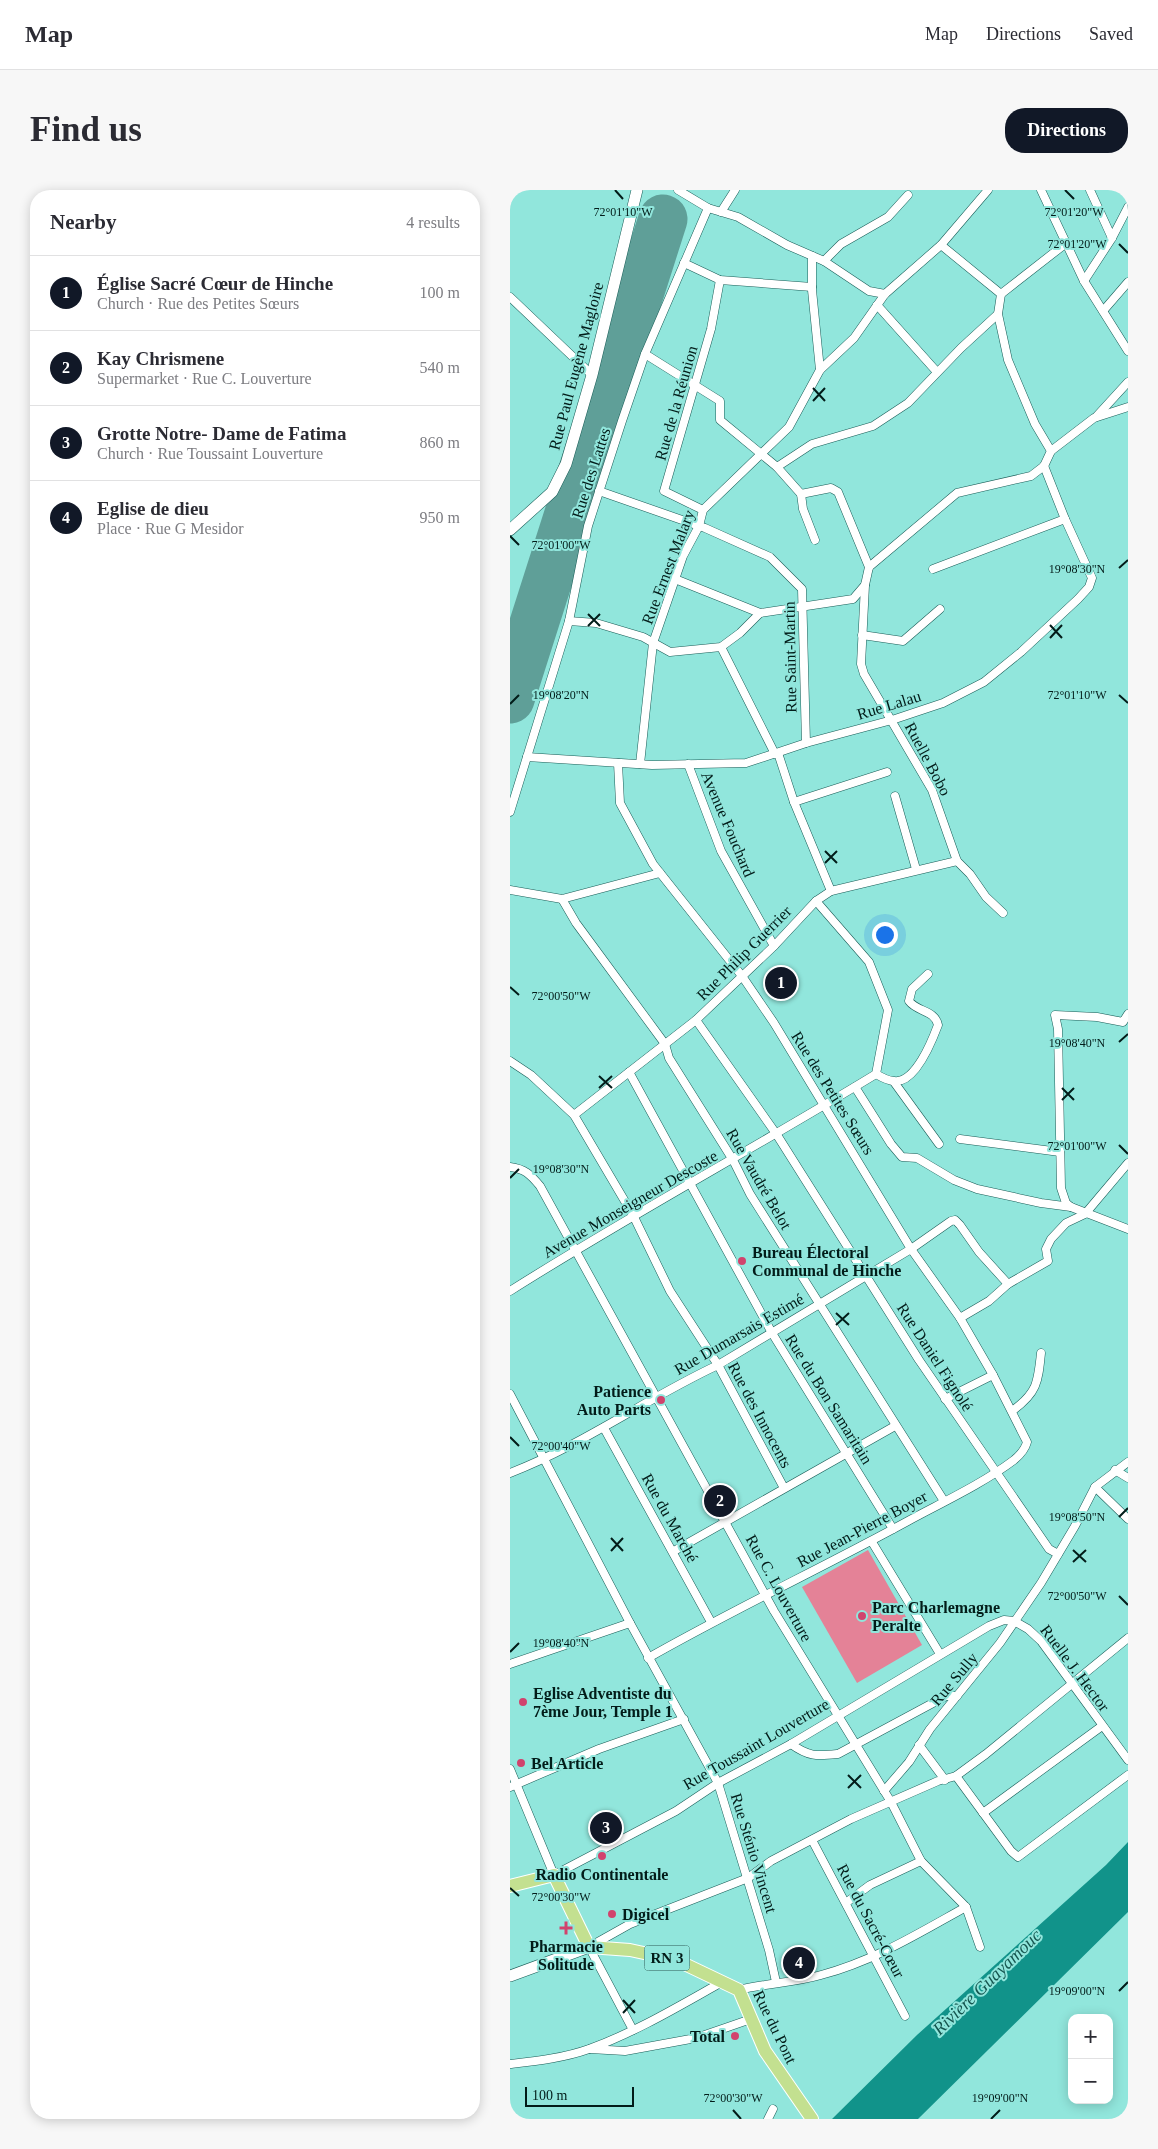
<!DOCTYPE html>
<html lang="en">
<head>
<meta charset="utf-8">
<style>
	:root { --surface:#fff; --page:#f7f7f7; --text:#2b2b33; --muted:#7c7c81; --line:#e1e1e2; --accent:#111827 }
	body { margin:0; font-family:Georgia,serif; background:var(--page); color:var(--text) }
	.controls { position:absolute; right:15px; bottom:15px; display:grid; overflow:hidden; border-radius:10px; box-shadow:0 2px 12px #0003 }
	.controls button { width:45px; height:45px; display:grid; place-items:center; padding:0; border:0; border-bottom:1px solid var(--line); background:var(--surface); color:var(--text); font:25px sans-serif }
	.scale { position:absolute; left:15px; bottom:12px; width:109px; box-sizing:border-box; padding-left:5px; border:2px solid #021c19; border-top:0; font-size:14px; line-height:18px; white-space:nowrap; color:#021c19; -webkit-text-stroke:4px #91e6dc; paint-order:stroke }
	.you { position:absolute; left:374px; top:744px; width:18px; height:18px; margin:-12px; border:4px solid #fff; border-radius:50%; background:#1a73e8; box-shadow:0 0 0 8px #1a73e833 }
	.badge { display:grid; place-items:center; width:32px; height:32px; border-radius:50%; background:var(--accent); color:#fff; font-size:16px; font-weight:700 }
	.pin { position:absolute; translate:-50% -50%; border:2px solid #fff; box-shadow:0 1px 5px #0006 }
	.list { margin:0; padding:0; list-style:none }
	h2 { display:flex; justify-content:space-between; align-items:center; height:65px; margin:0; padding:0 20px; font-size:21px }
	h2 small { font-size:16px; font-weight:400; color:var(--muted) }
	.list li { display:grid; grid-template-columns:32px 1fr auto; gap:15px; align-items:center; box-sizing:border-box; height:75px; padding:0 20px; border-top:1px solid var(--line) }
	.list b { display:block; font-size:19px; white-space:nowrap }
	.list p { margin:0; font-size:16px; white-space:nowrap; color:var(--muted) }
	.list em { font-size:16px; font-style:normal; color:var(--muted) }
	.map { position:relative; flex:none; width:618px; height:1929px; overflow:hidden; border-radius:20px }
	header { display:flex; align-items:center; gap:30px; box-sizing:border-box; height:70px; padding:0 25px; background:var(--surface); border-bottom:1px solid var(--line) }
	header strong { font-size:24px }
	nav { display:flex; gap:28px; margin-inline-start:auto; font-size:18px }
	.intro { display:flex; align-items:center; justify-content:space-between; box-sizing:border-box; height:120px; padding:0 30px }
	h1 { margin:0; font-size:35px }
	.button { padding:12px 22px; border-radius:20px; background:var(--accent); color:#fff; font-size:18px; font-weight:700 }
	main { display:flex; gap:30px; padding:0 30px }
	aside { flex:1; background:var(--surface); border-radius:20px; box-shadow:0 2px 12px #0003 }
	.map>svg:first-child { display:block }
	.green { fill:#e48297 }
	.water { fill:#11938a }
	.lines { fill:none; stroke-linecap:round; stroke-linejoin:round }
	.runway { stroke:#5f9f98; stroke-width:49 }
	.minor-casing { stroke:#195d57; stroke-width:9 }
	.secondary-casing { stroke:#195d57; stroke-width:12 }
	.primary-casing { stroke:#fff; stroke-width:14 }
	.minor { stroke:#fff; stroke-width:8 }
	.secondary { stroke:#fff; stroke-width:11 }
	.primary { stroke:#c3e090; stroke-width:12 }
	.ticks { fill:none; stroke:#021c19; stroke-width:2 }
	.poi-dot { fill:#d1436d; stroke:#91e6dc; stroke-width:2 }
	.labels { text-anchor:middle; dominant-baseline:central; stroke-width:4; stroke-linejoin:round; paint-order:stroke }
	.shield { fill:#91e6dc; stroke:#2d5954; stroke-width:1 }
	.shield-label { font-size:15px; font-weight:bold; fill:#021c19 }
	.street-label { font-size:16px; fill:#021c19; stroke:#91e6dc }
	.poi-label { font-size:16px; font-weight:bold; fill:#021c19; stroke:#91e6dc; text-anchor:start }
	.water-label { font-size:18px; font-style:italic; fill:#15554f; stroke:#91e6dc }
	.ticks-label { font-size:12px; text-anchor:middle; fill:#021c19; stroke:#91e6dc; stroke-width:4; stroke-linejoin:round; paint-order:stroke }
</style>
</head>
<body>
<header>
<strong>Map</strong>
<nav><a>Map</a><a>Directions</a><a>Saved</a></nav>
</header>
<div class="intro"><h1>Find us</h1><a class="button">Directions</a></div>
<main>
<aside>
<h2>Nearby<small>4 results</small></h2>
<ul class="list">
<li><span class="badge">1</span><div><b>Église Sacré Cœur de Hinche</b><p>Church · Rue des Petites Sœurs</p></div><em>100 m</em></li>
<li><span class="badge">2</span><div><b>Kay Chrismene</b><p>Supermarket · Rue C. Louverture</p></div><em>540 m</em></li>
<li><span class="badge">3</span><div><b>Grotte Notre- Dame de Fatima</b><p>Church · Rue Toussaint Louverture</p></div><em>860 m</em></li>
<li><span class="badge">4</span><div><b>Eglise de dieu</b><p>Place · Rue G Mesidor</p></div><em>950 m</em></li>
</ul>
</aside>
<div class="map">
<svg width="618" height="1929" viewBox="0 0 618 1929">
	<rect width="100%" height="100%" fill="#91e6dc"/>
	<path class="green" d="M358,1360l54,95 -65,38 -55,-96z"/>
	<path class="water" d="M618,1652v70l-210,207h-86l85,-84 189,-170z"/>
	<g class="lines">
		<path class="runway" d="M0,509l153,-480"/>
		<defs>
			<g id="minor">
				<path d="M168,0l30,18 30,9 49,28 37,16 45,30 16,3"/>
				<path d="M531,0l43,91 44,70"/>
				<path d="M580,0l22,48"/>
				<path d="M211,22l14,-22"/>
				<path d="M431,55l60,49 -3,20 10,46 27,64 16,27 -7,15"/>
				<path d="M302,66v34l8,80"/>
				<path d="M314,71l17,-17 47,-27 20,-22"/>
				<path d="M174,73l36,17 92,7"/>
				<path d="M574,91l28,-43 16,-31"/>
				<path d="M491,104l64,-50"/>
				<path d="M0,107l82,78"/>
				<path d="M367,115l60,67"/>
				<path d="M593,121l25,-29"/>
				<path d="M135,164l75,47v19l57,47 35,-23 61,-18 35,-23 53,-55 37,-34"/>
				<path d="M586,227l32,-35"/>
				<path d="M541,261l43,-33 34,-11"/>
				<path d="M267,277l24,27 2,15 12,31"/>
				<path d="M89,301l106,37 65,29 32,32 4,154"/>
				<path d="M291,304l30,-6 7,4 31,75"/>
				<path d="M193,320l-39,-19 47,-162 9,-49"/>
				<path d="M423,379l132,-50"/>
				<path d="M165,389l85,34"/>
				<path d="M355,395l-4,79 3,10 68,116 25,71 13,13 16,23 17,16"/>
				<path d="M59,431l27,2 47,14 27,15 51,-5 19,-14 20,-20 93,-14 12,-14 4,-18 88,-74 74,-17 13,-10"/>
				<path d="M352,445l41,6 37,-32"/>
				<path d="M211,457l54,107"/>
				<path d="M268,563l16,49 37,89"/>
				<path d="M17,567l125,8 94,-2 60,-20 86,-23 51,-17 41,-21 37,-30 57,-53 11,-12 3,-9 -27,-59 -21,-53"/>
				<path d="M108,573l2,40 33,61 89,112 32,47 137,226 49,69 33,57 34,67c-2,8 -7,13 -13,18 -32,24 -71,42 -106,61 -86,47 -174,88 -260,137"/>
				<path d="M130,574l13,-121 30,-87 16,-30 4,-16 86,-83 31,-57 34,-32 31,-44 56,-49 47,-55"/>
				<path d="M178,574l33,87 53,95"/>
				<path d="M385,606l21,73"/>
				<path d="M284,612l93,-30"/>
				<path d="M0,622l59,-191 19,-95 34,-105 23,-67 63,-146"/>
				<path d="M0,700l52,9 98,-26"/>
				<path d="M52,709l14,24 89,121 4,14 64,102 17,34 194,307"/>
				<path d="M618,824l-5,8 -26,-5 -42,-2 3,14 3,159 5,15 5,4 57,22"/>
				<path d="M186,830l81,115 142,225 130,189 9,5"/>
				<path d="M0,871l21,14 43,40 59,100 37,76 48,74 66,123"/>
				<path d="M119,882l143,261 121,196"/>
				<path d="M366,884c5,3 12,7 18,7 21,3 38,-40 44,-56 -3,-15 -21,-13 -29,-24l3,-12 16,-15"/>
				<path d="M384,892l45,62"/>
				<path d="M345,897l36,57 11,13 15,1 37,22 23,9 64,14 30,4"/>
				<path d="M64,925l122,-95 78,-74 42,-45 15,-10 126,-30"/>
				<path d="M450,949l100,13"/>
				<path d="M0,977c15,2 20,7 30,19l234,425 117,191 30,59 45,46 14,40"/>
				<path d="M0,1101c120,-76 245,-143 366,-217l12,-64 -19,-48 -53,-61"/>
				<path d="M450,1128l29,-17 19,-17"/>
				<path d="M0,1204l120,229 88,160 51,167 7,32"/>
				<path d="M435,1209l48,-24"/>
				<path d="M502,1221c25,-18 26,-28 29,-58"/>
				<path d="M94,1238l107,194"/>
				<path d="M605,1280l13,8"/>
				<path d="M0,1283c73,-28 137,-75 208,-108l193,-116 40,-28 4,-1 5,5 19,27 29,32 40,-23 -2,-12 5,-10 15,-16 19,-9 43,-51"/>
				<path d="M585,1297l33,32"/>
				<path d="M362,1352l68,112"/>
				<path d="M164,1361l221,-125"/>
				<path d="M0,1474l120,-41"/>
				<path d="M281,1554c18,13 26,12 47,10l108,-58h11"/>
				<path d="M409,1555l26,35"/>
				<path d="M0,1579l44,106 122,-64 42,-28 73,-39 198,-118 15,-6 10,1 14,8 13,12 87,119"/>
				<path d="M446,1586l55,75 7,6 110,-82"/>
				<path d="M0,1597l89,-38 85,-30"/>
				<path d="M374,1601l25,-29 21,-33 70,-86 41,-60 34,-57 20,-39 33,-25"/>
				<path d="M473,1623l119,-87"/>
				<path d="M302,1650l93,176"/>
				<path d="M337,1712l23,-17 51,-24"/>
				<path d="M229,1800c27,-7 55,-7 82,-15 53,-14 98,-42 145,-68"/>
				<path d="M123,1840l-44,-83 41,-23 118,-46 23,-17 80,-42 87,-38 18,-5 30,-22 142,-116"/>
				<path d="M80,1859l35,2 71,-13 55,-19"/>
				<path d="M0,1874c26,-3 54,-6 79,-15 47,-17 90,-43 133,-67"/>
				<path d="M258,1929l5,-10"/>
			</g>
			<g id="secondary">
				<path d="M0,340l42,-38 14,-28 26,-89 45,-185"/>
				<path d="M0,1786l79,-29"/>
			</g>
			<path id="primary" d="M0,1696l44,-11 35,72 41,3 46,10 63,30 26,61 47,68"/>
		</defs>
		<use href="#minor" class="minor-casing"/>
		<use href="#secondary" class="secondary-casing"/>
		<use href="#primary" class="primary-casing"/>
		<use href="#minor" class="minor"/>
		<use href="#secondary" class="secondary"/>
		<use href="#primary" class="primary"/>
	</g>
	<path class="ticks" d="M105,0l8,9M555,0l9,9M609,54l9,9M303,198l12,13M303,211l12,-13M0,346l9,9M609,378l9,-8M78,424l12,12M540,435l12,13M78,436l12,-12M540,448l12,-13M609,505l9,8M0,514l9,-9M315,661l12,12M315,673l12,-12M0,797l9,8M609,852l9,-8M89,886l13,12M89,898l13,-12M552,898l12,12M552,910l12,-12M609,955l9,9M0,988l9,-9M326,1123l13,12M326,1135l13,-12M0,1247l9,9M609,1327l9,-9M101,1348l12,13M563,1360l13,12M101,1361l12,-13M563,1372l13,-12M609,1406l9,9M0,1462l9,-9M338,1585l13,13M338,1598l13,-13M0,1698l9,8M609,1801l9,-9M113,1810l12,13M113,1823l12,-13M223,1920l8,9M481,1929l9,-9"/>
	<g class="poi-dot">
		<circle cx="232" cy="1071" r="5"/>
		<circle cx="151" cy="1210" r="5"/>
		<circle cx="352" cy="1426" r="5"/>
		<circle cx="13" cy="1512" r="5"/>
		<circle cx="11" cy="1573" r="5"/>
		<circle cx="92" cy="1666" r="5"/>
		<circle cx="102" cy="1724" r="5"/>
		<path d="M53.5 1730.5h5v5h5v5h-5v5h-5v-5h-5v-5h5z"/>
		<circle cx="225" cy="1846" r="5"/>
	</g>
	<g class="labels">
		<rect class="shield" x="134.5" y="1755.5" width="45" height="25" rx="4"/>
		<g class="shield-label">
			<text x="157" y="1768">RN 3</text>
		</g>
		<g class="street-label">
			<text transform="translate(66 176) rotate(-75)">Rue Paul Eugène Magloire</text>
			<text transform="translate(166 213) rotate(-74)">Rue de la Réunion</text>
			<text transform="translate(81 283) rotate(-72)">Rue des Lattes</text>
			<text transform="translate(158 377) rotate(-69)">Rue Ernest Malary</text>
			<text transform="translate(280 467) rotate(-91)">Rue Saint-Martin</text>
			<text transform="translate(379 515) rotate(-17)">Rue Lalau</text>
			<text transform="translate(418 569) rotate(62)">Ruelle Bobo</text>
			<text transform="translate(218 634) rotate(67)">Avenue Fouchard</text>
			<text transform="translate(234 763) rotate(-45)">Rue Philip Guerrier</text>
			<text transform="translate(323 903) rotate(58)">Rue des Petites Sœurs</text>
			<text transform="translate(249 989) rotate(60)">Rue Vaudré Belot</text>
			<text transform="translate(120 1014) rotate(-30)">Avenue Monseigneur Descoste</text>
			<text transform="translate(229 1144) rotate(-30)">Rue Dumarsais Estimé</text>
			<text transform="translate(425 1167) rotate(57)">Rue Daniel Fignolé</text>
			<text transform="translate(319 1209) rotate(58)">Rue du Bon Samaritain</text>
			<text transform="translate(250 1225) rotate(62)">Rue des Innocents</text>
			<text transform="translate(160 1328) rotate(61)">Rue du Marché</text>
			<text transform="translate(352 1339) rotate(-28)">Rue Jean-Pierre Boyer</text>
			<text transform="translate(269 1398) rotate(61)">Rue C. Louverture</text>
			<text transform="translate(565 1478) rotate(53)">Ruelle J. Hector</text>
			<text transform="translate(444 1489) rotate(-50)">Rue Sully</text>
			<text transform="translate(246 1554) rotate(-30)">Rue Toussaint Louverture</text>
			<text transform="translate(244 1663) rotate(73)">Rue Sténio Vincent</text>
			<text transform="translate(361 1731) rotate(62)">Rue du Sacré-Cœur</text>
			<text transform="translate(265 1837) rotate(64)">Rue du Pont</text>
		</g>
		<g class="poi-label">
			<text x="242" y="1062">Bureau Électoral<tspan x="242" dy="18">Communal de Hinche</tspan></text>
			<text x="141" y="1201" text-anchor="end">Patience<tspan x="141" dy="18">Auto Parts</tspan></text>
			<text x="362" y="1417">Parc Charlemagne<tspan x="362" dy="18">Peralte</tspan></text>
			<text x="23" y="1503">Eglise Adventiste du<tspan x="23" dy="18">7ème Jour, Temple 1</tspan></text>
			<text x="21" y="1573">Bel Article</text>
			<text x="92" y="1684" text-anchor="middle">Radio Continentale</text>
			<text x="112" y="1724">Digicel</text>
			<text x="56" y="1756" text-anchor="middle">Pharmacie<tspan x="56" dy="18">Solitude</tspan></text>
			<text x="215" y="1846" text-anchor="end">Total</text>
		</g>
		<g class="water-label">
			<text transform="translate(477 1792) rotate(-44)">Rivière Guayamouc</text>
		</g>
	</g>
	<g class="ticks-label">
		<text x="113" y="26">72°01'10"W</text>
		<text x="564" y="26">72°01'20"W</text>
		<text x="567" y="58">72°01'20"W</text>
		<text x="51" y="359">72°01'00"W</text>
		<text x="567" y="383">19°08'30"N</text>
		<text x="567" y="509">72°01'10"W</text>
		<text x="51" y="509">19°08'20"N</text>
		<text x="51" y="810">72°00'50"W</text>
		<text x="567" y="857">19°08'40"N</text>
		<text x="567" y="960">72°01'00"W</text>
		<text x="51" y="983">19°08'30"N</text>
		<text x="51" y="1260">72°00'40"W</text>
		<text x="567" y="1331">19°08'50"N</text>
		<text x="567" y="1410">72°00'50"W</text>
		<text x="51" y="1457">19°08'40"N</text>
		<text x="51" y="1711">72°00'30"W</text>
		<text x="567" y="1805">19°09'00"N</text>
		<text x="223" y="1912">72°00'30"W</text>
		<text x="490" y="1912">19°09'00"N</text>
	</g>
</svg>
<div class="controls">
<button>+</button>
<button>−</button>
</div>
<div class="scale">100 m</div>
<div class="you"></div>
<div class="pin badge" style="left:271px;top:793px">1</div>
<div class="pin badge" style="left:210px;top:1311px">2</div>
<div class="pin badge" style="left:96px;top:1638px">3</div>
<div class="pin badge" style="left:289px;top:1773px">4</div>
</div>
</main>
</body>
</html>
